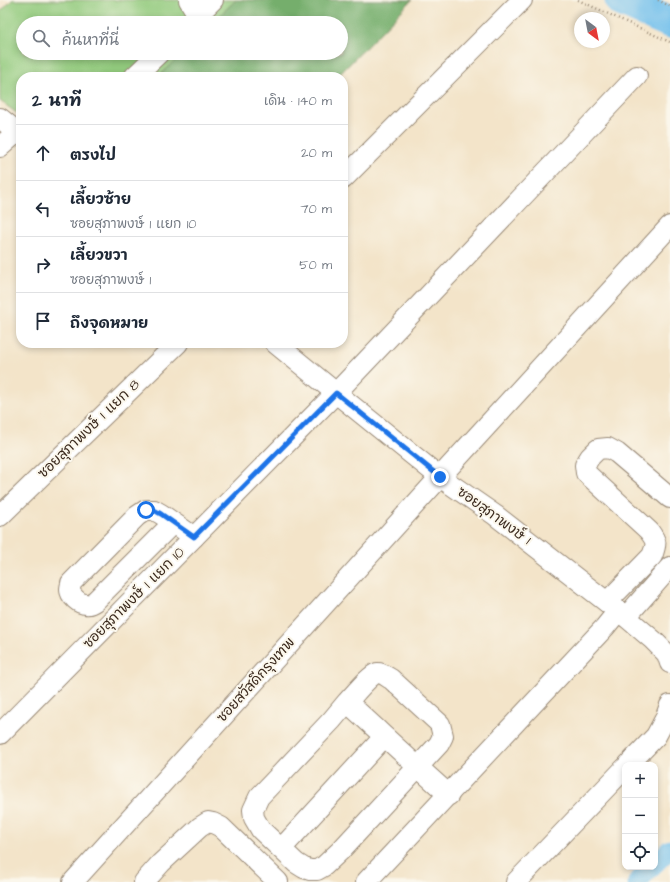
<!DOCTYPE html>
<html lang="th">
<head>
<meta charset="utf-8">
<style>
	:root { --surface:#fff; --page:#f6f6f7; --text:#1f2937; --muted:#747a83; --line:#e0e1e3 }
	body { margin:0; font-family:"Architects Daughter","Playpen Sans Thai",sans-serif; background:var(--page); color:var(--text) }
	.controls { position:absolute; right:12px; bottom:12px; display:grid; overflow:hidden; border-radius:8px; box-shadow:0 2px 6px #0003 }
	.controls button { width:36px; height:36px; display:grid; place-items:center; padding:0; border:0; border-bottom:1px solid var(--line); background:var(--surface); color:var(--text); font:20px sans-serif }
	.compass { position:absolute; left:574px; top:12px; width:36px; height:36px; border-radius:50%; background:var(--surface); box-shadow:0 2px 6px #0003; rotate:148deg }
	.stop { position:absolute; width:12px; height:12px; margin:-9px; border:3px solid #1a73e8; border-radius:50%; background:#fff }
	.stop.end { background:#1a73e8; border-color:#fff; box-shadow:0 1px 4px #0008 }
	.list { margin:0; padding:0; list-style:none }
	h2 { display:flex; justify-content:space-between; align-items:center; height:52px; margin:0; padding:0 16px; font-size:17px }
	h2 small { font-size:13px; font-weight:400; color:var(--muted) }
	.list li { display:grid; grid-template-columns:26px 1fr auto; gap:12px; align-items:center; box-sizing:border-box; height:56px; padding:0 16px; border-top:1px solid var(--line) }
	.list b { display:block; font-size:15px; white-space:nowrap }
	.list p { margin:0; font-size:13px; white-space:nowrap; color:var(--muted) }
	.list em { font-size:13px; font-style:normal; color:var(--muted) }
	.icon { flex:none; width:22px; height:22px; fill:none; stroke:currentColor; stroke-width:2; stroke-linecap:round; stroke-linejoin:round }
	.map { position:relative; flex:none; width:670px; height:882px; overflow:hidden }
	.search { position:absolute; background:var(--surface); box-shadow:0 2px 6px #0003; left:16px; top:16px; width:332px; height:44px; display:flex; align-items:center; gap:10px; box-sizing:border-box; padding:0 14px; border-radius:22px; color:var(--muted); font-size:15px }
	.panel { position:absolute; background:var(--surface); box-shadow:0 2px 6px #0003; left:16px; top:72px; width:332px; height:276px; border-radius:16px }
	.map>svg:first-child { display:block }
	.green { fill:#92ca7d; stroke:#667a4e }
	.forest { fill:#75ae6c; stroke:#586c45 }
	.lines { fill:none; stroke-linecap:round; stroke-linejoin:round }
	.canal { stroke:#71bfec; stroke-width:19 }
	.river { stroke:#71bfec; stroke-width:33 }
	.minor-casing { stroke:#978774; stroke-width:22 }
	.path { stroke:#978774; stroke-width:2.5; stroke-dasharray:1 3; stroke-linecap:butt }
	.minor { stroke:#fff; stroke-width:20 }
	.route { stroke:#1a73e8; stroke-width:5 }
	.labels { text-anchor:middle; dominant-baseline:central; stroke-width:4; stroke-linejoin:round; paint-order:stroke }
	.street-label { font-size:14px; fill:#3b2a1e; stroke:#fbf7ec }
</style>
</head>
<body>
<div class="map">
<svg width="670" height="882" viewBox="0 0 670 882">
	<rect width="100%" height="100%" fill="#fbf7ec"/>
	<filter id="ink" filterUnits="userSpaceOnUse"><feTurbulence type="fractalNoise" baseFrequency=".025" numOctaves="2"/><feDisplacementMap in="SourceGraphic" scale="8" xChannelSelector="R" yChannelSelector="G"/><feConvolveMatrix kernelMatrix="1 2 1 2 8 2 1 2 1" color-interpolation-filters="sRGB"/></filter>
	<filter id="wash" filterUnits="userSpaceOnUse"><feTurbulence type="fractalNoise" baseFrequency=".012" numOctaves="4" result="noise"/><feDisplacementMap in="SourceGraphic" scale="16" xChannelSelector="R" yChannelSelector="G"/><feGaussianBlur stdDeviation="0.9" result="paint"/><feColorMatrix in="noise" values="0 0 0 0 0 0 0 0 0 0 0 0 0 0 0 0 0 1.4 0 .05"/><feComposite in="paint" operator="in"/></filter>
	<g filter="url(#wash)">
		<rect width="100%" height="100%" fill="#f3e4c9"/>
		<path class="green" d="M12,0h224l-24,23h-189v30h159l-24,24h-137v39l-21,-15v-89z"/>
		<path class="forest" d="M236,0h176l-75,77h-179l24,-24h159v-30h-129z"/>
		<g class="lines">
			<g class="canal">
				<path d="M655,864l15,-15"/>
				<path d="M637,882l15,-15"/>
			</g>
			<path class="river" d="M621,0l49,22"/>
		</g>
	</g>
	<g filter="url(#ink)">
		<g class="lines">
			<defs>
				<g id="minor">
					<path d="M189,0l9,15"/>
					<path d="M190,23l23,-23"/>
					<path d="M134,77l25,-24"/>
					<path d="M0,118l21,17"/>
					<path d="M0,147l17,-15"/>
					<path d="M343,179l179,-179"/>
					<path d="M275,343l61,50 104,84 55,38 131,102 27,23 14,14 3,9"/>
					<path d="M0,516l178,-173"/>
					<path d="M173,523l-78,78c-3,2 -6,4 -9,3 -7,0 -16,-8 -16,-15 0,-2 1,-4 1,-6l66,-67 9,-6h8l7,4 33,23"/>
					<path d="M607,602l45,-46c5,-13 5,-14 -3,-25l-63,-58 -1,-8 5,-8 8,-8 10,-1 9,5 53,45"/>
					<path d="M626,617l44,-50"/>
					<path d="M347,702c6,-6 23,-27 30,-29 5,-1 10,4 14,6l49,45 3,12 -4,8 -99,107 -16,15 -7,4h-7l-6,-2 -8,-5 -35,-33 -7,-12 -1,-8 6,-13 73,-77 15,-18c34,31 67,62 102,93"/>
					<path d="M0,734l336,-341 301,-317"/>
					<path d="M628,765l28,-29 9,-17 5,-14"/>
					<path d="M281,849l103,-112"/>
					<path d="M73,882l367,-405 230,-251"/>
					<path d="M144,882l17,-19 39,-36 8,-5 5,1 8,4 57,55"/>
					<path d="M366,882l239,-255 13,-16"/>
					<path d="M516,882l109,-114"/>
				</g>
			</defs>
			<use href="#minor" class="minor-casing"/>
			<g class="path">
				<path d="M578,0l92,42"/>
				<path d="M658,0l12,6"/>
			</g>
			<use href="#minor" class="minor"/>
		</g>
	</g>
	<g class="lines" filter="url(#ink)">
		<path class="route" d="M146,510h8l7,4 33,23 142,-144 104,84"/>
	</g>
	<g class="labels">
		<g class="street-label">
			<text transform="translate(89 429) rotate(-44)">ซอยสุภาพงษ์ 1 แยก 8</text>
			<text transform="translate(494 516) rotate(36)">ซอยสุภาพงษ์ 1</text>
			<text transform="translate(134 598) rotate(-45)">ซอยสุภาพงษ์ 1 แยก 10</text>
			<text transform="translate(256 680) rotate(-48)">ซอยสวัสดีกรุงเทพ</text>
		</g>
	</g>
</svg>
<div class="controls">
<button>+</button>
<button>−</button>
<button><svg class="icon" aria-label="locate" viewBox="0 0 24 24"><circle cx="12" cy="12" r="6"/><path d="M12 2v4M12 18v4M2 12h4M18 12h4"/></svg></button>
</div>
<svg class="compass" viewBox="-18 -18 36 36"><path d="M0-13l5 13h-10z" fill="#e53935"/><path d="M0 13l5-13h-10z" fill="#747a83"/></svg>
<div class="stop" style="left:146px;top:510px"></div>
<div class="stop end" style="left:440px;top:477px"></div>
<div class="search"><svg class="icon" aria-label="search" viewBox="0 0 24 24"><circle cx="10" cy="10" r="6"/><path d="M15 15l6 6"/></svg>ค้นหาที่นี่</div>
<section class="panel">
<h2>2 นาที<small>เดิน · 140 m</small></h2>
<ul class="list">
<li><svg class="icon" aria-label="ahead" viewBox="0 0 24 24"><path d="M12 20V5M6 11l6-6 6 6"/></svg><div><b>ตรงไป</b></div><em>20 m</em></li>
<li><svg class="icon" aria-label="left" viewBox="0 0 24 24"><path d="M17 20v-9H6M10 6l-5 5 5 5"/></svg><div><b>เลี้ยวซ้าย</b><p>ซอยสุภาพงษ์ 1 แยก 10</p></div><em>70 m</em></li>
<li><svg class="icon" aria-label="right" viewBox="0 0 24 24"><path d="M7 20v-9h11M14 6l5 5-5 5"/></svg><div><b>เลี้ยวขวา</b><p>ซอยสุภาพงษ์ 1</p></div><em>50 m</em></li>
<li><svg class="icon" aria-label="arrive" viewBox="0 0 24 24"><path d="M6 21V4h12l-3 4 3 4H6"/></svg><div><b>ถึงจุดหมาย</b></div></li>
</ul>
</section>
</div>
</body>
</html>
